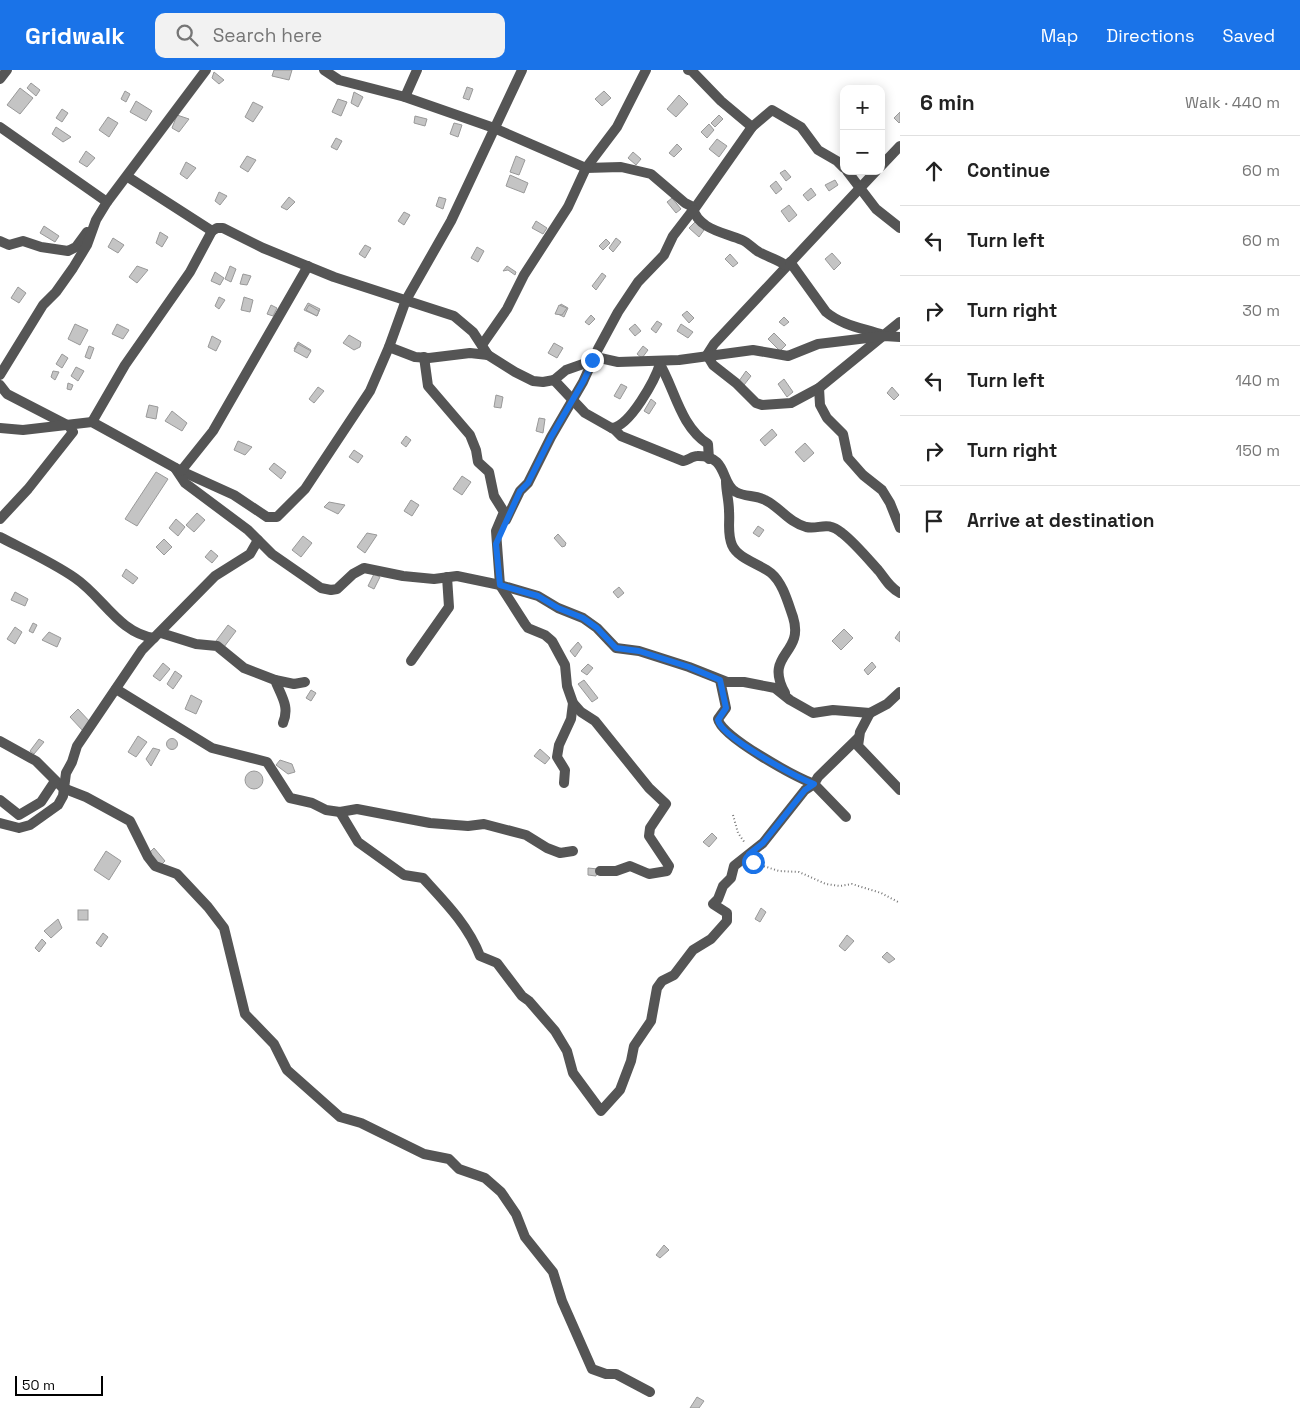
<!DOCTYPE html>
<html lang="en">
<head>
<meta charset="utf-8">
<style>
	:root { --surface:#fff; --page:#f2f2f2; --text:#222; --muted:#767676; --line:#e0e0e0; --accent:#1a73e8 }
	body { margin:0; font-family:"Space Grotesk",sans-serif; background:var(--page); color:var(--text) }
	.controls { position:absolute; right:15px; top:15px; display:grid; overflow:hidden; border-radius:10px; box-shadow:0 2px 12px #0003 }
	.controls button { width:45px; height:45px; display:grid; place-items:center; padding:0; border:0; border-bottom:1px solid var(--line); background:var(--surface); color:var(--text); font:25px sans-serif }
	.scale { position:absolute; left:15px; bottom:12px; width:88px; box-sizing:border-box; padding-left:5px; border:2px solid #000; border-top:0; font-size:14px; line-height:18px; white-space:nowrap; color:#000; -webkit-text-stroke:4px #fff; paint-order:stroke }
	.stop { position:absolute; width:15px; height:15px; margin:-11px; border:4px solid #1a73e8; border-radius:50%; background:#fff }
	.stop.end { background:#1a73e8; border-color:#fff; box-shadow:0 1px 5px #0008 }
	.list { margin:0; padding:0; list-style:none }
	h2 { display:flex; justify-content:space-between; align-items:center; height:65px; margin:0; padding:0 20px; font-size:21px }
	h2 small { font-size:16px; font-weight:400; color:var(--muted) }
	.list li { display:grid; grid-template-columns:32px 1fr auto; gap:15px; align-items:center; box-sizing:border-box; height:70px; padding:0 20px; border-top:1px solid var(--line) }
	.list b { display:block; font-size:19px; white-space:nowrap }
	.list em { font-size:16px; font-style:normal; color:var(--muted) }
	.icon { flex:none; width:28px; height:28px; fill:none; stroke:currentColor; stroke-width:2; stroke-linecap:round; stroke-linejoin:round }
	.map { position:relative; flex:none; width:900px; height:1338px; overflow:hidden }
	header { display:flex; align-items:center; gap:30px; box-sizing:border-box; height:70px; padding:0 25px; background:var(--accent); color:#fff }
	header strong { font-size:24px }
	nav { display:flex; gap:28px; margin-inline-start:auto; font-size:18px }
	.search { width:350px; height:45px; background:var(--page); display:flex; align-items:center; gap:12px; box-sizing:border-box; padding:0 18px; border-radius:10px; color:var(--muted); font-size:19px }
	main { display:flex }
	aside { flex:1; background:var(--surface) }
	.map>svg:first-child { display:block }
	.building { fill:#c4c4c4; stroke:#999 }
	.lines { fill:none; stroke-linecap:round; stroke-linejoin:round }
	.path { stroke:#777; stroke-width:2; stroke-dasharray:1 2.5; stroke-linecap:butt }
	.minor { stroke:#555; stroke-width:10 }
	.route { stroke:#1a73e8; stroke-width:6 }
</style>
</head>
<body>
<header>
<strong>Gridwalk</strong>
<div class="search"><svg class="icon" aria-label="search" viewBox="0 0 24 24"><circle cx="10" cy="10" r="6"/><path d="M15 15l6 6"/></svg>Search here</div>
<nav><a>Map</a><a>Directions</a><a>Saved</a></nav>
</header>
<main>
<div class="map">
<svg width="900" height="1338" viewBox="0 0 900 1338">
	<rect width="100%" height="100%" fill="#fff"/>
	<g class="building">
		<path d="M274,0h18l-3,10 -17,-4z"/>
		<path d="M214,2l10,8 -5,4 -7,-6z"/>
		<path d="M31,13l9,7 -4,6 -9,-8z"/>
		<path d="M467,17l6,2 -4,11 -6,-2z"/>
		<path d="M20,18l13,10 -13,16 -13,-9z"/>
		<path d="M125,21l5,3 -4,8 -5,-3z"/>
		<path d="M604,21l7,7 -9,8 -7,-7z"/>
		<path d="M354,22l9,5 -5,10 -7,-4z"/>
		<path d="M679,25l9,9 -12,13 -9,-8z"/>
		<path d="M338,29l9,3 -6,14 -9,-4z"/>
		<path d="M136,31l16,10 -6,10 -16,-9z"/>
		<path d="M253,32l10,5 -10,15 -8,-5z"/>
		<path d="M62,39l6,4 -6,9 -6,-4z"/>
		<path d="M900,42v10l-1,1 -5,-5z"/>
		<path d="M177,45l12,4 -10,13 -7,-4z"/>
		<path d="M719,45l4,4 -8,8 -4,-4z"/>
		<path d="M415,46l12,3 -2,7 -11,-3z"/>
		<path d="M108,47l10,6 -9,14 -10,-7z"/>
		<path d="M454,53l8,2 -4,12 -8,-3z"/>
		<path d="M709,54l5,6 -7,8 -6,-6z"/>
		<path d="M56,57l15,10 -8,5 -11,-8z"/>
		<path d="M336,68l6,3 -5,9 -6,-3z"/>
		<path d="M717,69l10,7 -8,11 -10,-8z"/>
		<path d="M677,74l5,5 -8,8 -5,-4z"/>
		<path d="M86,81l9,7 -8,9 -8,-5z"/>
		<path d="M633,82l8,7 -5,6 -8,-7z"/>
		<path d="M247,86l9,4 -8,12 -8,-5z"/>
		<path d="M516,86l9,4 -6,15 -9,-3z"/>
		<path d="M186,92l10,6 -9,11 -7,-5z"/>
		<path d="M785,100l6,7 -5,4 -6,-8z"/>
		<path d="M510,105l18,8 -4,10 -18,-7z"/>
		<path d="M835,110l3,5 -9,6 -4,-6z"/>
		<path d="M776,111l6,8 -6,5 -6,-8z"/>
		<path d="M811,118l5,7 -8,6 -5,-6z"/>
		<path d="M219,122l8,4 -7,9 -5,-4z"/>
		<path d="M289,127l6,5 -8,8 -6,-3z"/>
		<path d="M439,127l7,2 -3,10 -7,-3z"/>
		<path d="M672,128l9,11 -5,4 -9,-11z"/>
		<path d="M789,135l8,10 -8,7 -8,-11z"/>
		<path d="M404,142l6,3 -6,10 -6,-4z"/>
		<path d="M536,151l11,7 -4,6 -11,-6z"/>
		<path d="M695,152l9,8 -5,7 -10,-9z"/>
		<path d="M44,156l15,10 -4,6 -15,-9z"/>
		<path d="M160,162l8,5 -6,10 -6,-4z"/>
		<path d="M113,168l11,7 -6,8 -10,-6z"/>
		<path d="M616,168l5,4 -8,10 -4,-4z"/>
		<path d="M606,169l4,4 -7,7 -4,-4z"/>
		<path d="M365,175l6,3 -6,10 -6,-4z"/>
		<path d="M477,177l7,4 -6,11 -7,-4z"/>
		<path d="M832,183l9,10 -7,7 -9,-11z"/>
		<path d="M730,184l8,9 -5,4 -8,-8z"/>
		<path d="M137,196l11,4 -11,13 -8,-6z"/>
		<path d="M230,196l6,3 -5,13 -6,-3z"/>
		<path d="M507,196l9,6 -1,3 -7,-5 -5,1z"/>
		<path d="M215,202l9,6 -4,7 -9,-4z"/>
		<path d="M602,203l4,3 -10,14 -4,-4z"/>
		<path d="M243,204l8,2 -4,9 -7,-1z"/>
		<path d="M18,217l8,6 -7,10 -8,-5z"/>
		<path d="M219,227l6,3 -6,9 -4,-3z"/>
		<path d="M244,227l9,3 -3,12 -9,-2z"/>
		<path d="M308,233l12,6 -3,7 -13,-6z"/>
		<path d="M561,234l7,4 -4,9 -8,-4z"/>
		<path d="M271,235l6,3 -4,8 -6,-2z"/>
		<path d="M309,235l10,6 -2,5 -11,-6z"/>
		<path d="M559,235l8,3 -5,7 -7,-1z"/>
		<path d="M687,241l7,7 -5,5 -7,-8z"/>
		<path d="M591,245l4,4 -6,6 -4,-3z"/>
		<path d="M784,247l5,5 -5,4 -5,-4z"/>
		<path d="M657,251l5,3 -6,9 -5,-4z"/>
		<path d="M75,254l13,6 -8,15 -12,-6z"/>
		<path d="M117,254l12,6 -6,9 -11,-5z"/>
		<path d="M635,254l6,7 -6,5 -6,-7z"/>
		<path d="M681,254l12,8 -5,6 -11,-7z"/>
		<path d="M774,263l12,12 -6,6 -12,-12z"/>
		<path d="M349,265l12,7 -1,5 -6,3 -11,-7z"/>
		<path d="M212,266l9,5 -5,10 -8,-4z"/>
		<path d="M298,272l13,8 -4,7 -13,-8z"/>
		<path d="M554,273l9,5 -6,10 -9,-5z"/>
		<path d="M298,274l13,7 -4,7 -13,-7z"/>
		<path d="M89,276l5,2 -4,11 -5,-2z"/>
		<path d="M643,276l5,4 -6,8 -5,-4z"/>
		<path d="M62,284l6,4 -6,10 -6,-4z"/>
		<path d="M76,297l8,4 -6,10 -7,-5z"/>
		<path d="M53,301l6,1 -4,8 -4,-3z"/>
		<path d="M746,301l5,5 -7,9 -5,-4z"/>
		<path d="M784,309l9,13 -6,5 -9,-13z"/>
		<path d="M68,313l5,2 -2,5 -4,-1z"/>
		<path d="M621,314l6,3 -7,12 -6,-3z"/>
		<path d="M318,317l6,4 -10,12 -5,-4z"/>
		<path d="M892,317l7,8 -5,5 -7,-7z"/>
		<path d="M496,325l7,2 -2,11 -7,-1z"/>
		<path d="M651,329l5,4 -7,11 -5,-3z"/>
		<path d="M149,335l9,2 -2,12 -10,-2z"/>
		<path d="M172,341l15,12 -5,8 -17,-10z"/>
		<path d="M539,348l6,1 -2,14 -7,-2z"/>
		<path d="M772,359l5,6 -12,11 -5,-6z"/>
		<path d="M406,366l5,4 -5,7 -5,-4z"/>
		<path d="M238,371l14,6 -7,8 -11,-5z"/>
		<path d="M805,373l9,10 -10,9 -9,-10z"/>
		<path d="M354,380l9,6 -5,7 -9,-6z"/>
		<path d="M274,393l12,9 -5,7 -12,-10z"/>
		<path d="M156,402l12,7 -31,47 -12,-7z"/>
		<path d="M462,406l9,6 -9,13 -9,-6z"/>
		<path d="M411,430l8,5 -7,11 -8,-5z"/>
		<path d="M329,432l16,3 -7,9 -14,-7z"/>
		<path d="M197,443l8,7 -11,12 -8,-7z"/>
		<path d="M176,449l9,8 -7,9 -9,-8z"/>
		<path d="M758,456l6,4 -5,7 -6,-4z"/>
		<path d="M367,463l10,2 -12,18 -8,-6z"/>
		<path d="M558,464l8,9 -1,3 -3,1 -8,-9z"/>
		<path d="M303,466l9,7 -11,14 -9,-7z"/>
		<path d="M164,469l8,8 -8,8 -8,-8z"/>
		<path d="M211,480l7,6 -6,7 -7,-6z"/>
		<path d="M126,499l12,9 -5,6 -11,-8z"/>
		<path d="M374,504l6,3 -6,12 -6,-3z"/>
		<path d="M619,517l5,6 -6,5 -5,-6z"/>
		<path d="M15,522l13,7 -3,7 -14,-6z"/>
		<path d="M33,553l4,2 -4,8 -4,-2z"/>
		<path d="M228,555l8,6 -12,16 -8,-6z"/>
		<path d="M15,557l7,5 -7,12 -8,-5z"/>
		<path d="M844,559l9,9 -12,12 -9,-9z"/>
		<path d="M900,561v11l-5,-4z"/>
		<path d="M49,562l12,6 -4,9 -15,-7z"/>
		<path d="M578,572l4,5 -7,10 -5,-6z"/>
		<path d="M872,592l4,5 -8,8 -4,-5z"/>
		<path d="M163,593l7,6 -10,12 -7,-5z"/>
		<path d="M588,594l5,4 -6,7 -6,-4z"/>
		<path d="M175,601l7,5 -9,13 -6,-5z"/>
		<path d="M584,610l14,18 -6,4 -14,-18z"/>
		<path d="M311,620l5,3 -5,8 -5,-3z"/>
		<path d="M191,625l11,6 -6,13 -11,-5z"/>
		<path d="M78,639l14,15 -8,8 -14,-15z"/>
		<path d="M138,666l9,6 -11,15 -8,-5z"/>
		<circle cx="172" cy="674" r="5.5"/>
		<path d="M39,669l5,3 -10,12 -4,-3z"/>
		<path d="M153,678l7,2 -9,16 -5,-7z"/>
		<path d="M540,679l10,9 -5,6 -11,-8z"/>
		<path d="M280,690l12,4 3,8 -7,2 -12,-9z"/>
		<circle cx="254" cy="710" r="9"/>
		<path d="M712,763l5,5 -8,9 -6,-5z"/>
		<path d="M154,778l11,13 -6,6 -12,-12z"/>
		<path d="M106,781l15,10 -12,19 -15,-10z"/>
		<path d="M588,798l10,1 -2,7 -8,-1z"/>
		<path d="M761,838l5,4 -6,10 -5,-3z"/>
		<rect x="78" y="840" width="10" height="10"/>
		<path d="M58,849l4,9 -11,10 -7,-7z"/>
		<path d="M103,863l5,4 -7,10 -5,-4z"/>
		<path d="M847,865l7,6 -9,10 -6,-5z"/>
		<path d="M42,869l4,4 -7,9 -4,-4z"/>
		<path d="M887,882l8,7 -6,4 -7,-6z"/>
		<path d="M664,1175l5,5 -9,8 -4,-3z"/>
		<path d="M697,1327l7,4 -5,7h-9z"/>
	</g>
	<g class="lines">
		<g class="path">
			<path d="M733,745l5,18 7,10"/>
			<path d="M754,793l25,8 20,1 27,12 14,2 12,-2 29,9 19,10"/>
		</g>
		<g class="minor">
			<path d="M324,0l15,10 66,17 89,31 92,40 35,-1 30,7 34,29 10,5 57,-81 20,-17 29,17 17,23 19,11 7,7"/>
			<path d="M688,0l4,1 29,30 31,26"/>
			<path d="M0,9l7,-9"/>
			<path d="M405,27l12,-27"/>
			<path d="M0,57l107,75"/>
			<path d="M881,96l19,-20"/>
			<path d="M847,101l29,38 24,19"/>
			<path d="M876,101l-162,173 -7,11 6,10 23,18 20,20 6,2 29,-2 28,-15 81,-66"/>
			<path d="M128,107l84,54 5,-3h6l40,20 71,29 120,39 19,16 15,23"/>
			<path d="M692,137c7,23 31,25 50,33 7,3 11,9 17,12 9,5 18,7 28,14"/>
			<path d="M0,171l9,4 14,-4 18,6 27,4 8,-4 11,-15"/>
			<path d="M790,192l36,50c17,14 37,16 57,23"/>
			<path d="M482,275l25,-36 17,-34 44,-68 18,-39 31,-41 29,-57"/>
			<path d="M389,277l26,10 14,1 41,-5 18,2 27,17 18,9 10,1 11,-2 12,-10 34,-12 18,4 61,-2 74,-10 35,6 30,-12 66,-8 16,1"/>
			<path d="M424,287l4,29 42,49 6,15 2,12 11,10 5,24 10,16 -8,19 4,54 25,39 3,4 17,7 7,6 13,24 2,21 6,17 8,9 14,9 54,67 17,16 -16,24 -1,8 20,30 -2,5 -18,3 -19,-8 -14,5h-16"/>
			<path d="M658,291c17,27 21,64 50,83l1,15"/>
			<path d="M0,305l43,-70 13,-13 17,-24 14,-23 9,-25 11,-18 99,-132"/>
			<path d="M554,310l31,33 30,17 6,6 62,25c5,-1 10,-5 14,-5 32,-1 23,28 39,36 9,5 20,3 29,8 15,7 23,22 41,27 14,3 20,-7 36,6 12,9 27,27 37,38 7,9 11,17 21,22"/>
			<path d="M0,315l7,9 62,32 4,6 -45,57 -28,30"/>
			<path d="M819,318l1,17 7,13 16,16 5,24 15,17 19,15 8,13 10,25"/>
			<path d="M92,352l33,-57 65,-93 22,-41"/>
			<path d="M0,358l23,2 69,-8 89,49 53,24 33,22h10l28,-28 65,-98 19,-44 17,-47 45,-79 71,-151"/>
			<path d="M612,358c18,-2 43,-48 48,-64"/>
			<path d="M175,398l10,15 63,47 24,24 49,34 10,2 6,-1 16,-15 11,-6 39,8 31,3 23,-3 43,9 38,11 20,12 25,10 14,10 19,20 23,3 50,16 38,15h17l31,6 15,12 23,13 20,-3 37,3 17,-9 13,-12"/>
			<path d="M181,401l32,-40 95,-165"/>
			<path d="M726,411c0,10 3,20 3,30 1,12 -2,22 3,34 6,14 28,19 39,28 12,10 17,30 22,44 12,38 -30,36 -8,76"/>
			<path d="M506,450l14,-29 8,-8 23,-46 32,-55 15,-33 20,-37 20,-30 26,-27 9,-19 20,-26"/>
			<path d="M0,467c25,13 52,25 75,41 28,19 44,55 79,60"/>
			<path d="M161,563l35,11 21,2 27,22 31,12c6,16 15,26 8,43"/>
			<path d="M411,591l38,-54 -2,-30"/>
			<path d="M275,610l19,4 11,-2"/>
			<path d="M720,610l6,28 -8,11c3,18 78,58 96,65"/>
			<path d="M116,619l96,59 55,14 23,36 22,5 14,7 14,2 17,-3 73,14 38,3 16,-2 42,11 21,13 13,5 13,-2"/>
			<path d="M870,643l-10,19 -2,14 42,44"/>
			<path d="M0,671l36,20 27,27 23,9 44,24 18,36 7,9 22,8 31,33 16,21 21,86 29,30 13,26 53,47 21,6 63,31 25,5 10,10 26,9 16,14 15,22 9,23 28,35 9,29 30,68 14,5h10l34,18"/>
			<path d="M564,713l1,-13 -8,-13 2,-12 12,-26 2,-16"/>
			<path d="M0,730l19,15 22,-13 14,-21"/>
			<path d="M340,742l18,30 46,33 19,3c22,24 45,47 57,78l17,7 25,33 7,5 26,30 12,20 6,22 28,38 19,-21 11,-29 3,-15 17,-25 6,-33 5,-7 12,-6 19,-25 18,-11 16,-18v-8l-14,-9 5,-5 5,-13 8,-8 3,-12 29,-23 42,-53 9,-6"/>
			<path d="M846,747l-32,-33 4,-7 40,-39"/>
			<path d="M0,753l19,5 11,-3 28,-20 5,-9 3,-23 6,-11 5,-16 65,-96 73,-74 35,-22 8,-14"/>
		</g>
	</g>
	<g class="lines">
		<path class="route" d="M592,290l2,-1 -11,23 -32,55 -23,46 -8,8 -24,53 4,41 38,11 20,12 25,10 14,10 19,20 23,3 50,16 31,13 6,28 -8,12c3,17 78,57 96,64l-9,6 -42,53 -14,11 4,8"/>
	</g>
</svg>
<div class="controls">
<button>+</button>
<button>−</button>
</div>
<div class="scale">50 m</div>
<div class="stop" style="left:753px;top:792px"></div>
<div class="stop end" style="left:592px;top:290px"></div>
</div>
<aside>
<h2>6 min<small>Walk · 440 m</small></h2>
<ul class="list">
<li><svg class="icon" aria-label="ahead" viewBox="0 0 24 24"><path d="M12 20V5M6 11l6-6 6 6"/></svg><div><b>Continue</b></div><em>60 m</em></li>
<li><svg class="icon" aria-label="left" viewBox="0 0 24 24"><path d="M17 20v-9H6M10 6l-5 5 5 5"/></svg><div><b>Turn left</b></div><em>60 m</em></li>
<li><svg class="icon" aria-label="right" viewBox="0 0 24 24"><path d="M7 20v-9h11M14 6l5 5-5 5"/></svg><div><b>Turn right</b></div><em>30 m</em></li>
<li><svg class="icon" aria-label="left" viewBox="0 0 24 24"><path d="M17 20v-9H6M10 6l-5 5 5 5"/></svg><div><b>Turn left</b></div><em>140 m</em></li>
<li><svg class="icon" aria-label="right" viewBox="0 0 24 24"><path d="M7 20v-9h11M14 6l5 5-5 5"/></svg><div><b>Turn right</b></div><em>150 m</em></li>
<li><svg class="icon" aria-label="arrive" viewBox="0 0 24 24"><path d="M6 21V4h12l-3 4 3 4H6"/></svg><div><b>Arrive at destination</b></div></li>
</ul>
</aside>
</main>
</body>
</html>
